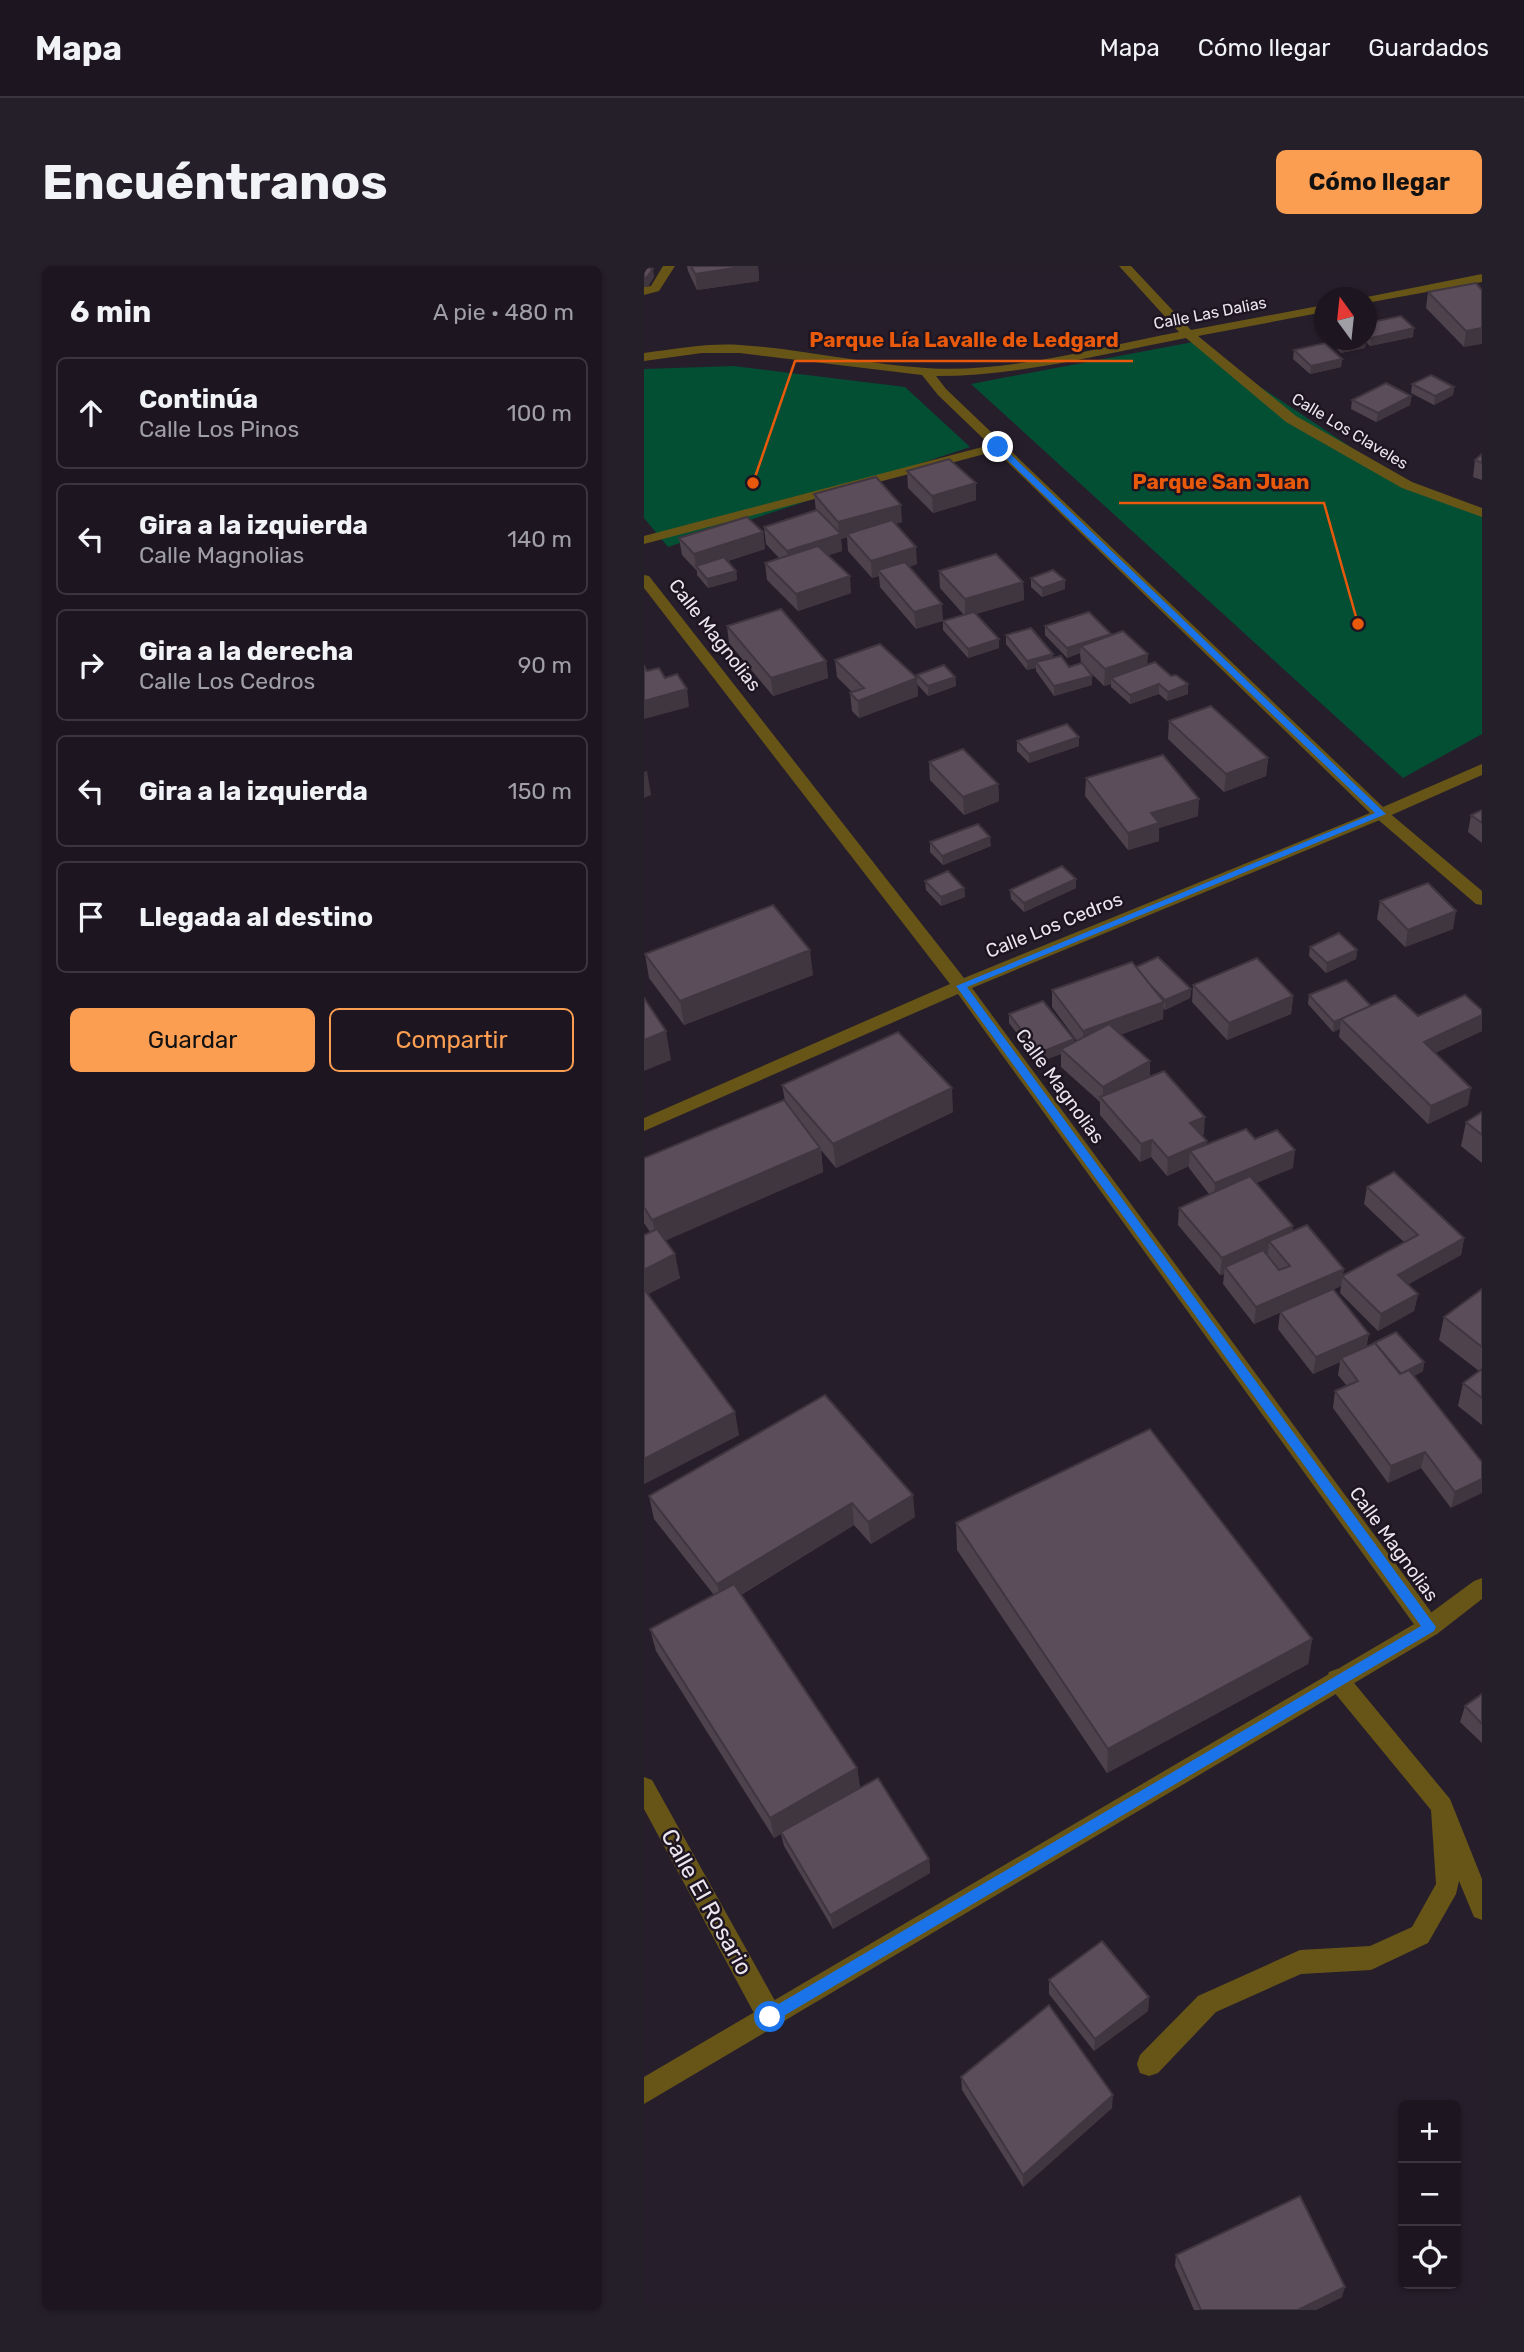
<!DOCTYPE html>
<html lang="es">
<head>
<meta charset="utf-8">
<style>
	:root { --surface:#1d1621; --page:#251f2a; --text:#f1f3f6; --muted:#a09fa5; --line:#3b353f; --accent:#fb9e52 }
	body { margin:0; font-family:Rubik,sans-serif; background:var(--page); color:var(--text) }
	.controls { position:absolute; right:21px; bottom:21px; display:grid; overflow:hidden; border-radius:10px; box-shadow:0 2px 5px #0004 }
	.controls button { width:63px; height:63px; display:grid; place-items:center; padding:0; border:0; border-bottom:2px solid var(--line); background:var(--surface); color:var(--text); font:35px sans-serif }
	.compass { position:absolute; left:670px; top:21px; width:63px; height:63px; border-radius:50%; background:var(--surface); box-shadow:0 2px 5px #0004; rotate:345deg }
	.stop { position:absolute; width:21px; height:21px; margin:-16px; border:5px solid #1a73e8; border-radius:50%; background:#fff }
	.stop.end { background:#1a73e8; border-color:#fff; box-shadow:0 2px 7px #0008 }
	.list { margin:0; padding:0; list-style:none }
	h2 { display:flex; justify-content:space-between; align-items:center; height:91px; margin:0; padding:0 28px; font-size:30px }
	h2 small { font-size:23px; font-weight:400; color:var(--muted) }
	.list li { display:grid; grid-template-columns:46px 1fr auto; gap:21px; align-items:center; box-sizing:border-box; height:112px; margin:0 14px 14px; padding:0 14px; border:2px solid var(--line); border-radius:10px }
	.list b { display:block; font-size:26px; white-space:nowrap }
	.list p { margin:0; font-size:23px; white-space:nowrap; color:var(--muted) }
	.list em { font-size:23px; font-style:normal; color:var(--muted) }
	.actions { display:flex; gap:14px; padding:21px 28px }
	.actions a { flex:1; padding:16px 0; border:2px solid var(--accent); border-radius:10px; text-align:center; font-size:24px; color:var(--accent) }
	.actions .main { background:var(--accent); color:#111 }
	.icon { flex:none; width:38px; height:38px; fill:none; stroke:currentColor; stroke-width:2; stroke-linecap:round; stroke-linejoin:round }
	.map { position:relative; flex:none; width:838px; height:2044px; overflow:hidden; border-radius:10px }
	header { display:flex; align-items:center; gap:42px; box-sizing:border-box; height:98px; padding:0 35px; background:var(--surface); border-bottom:2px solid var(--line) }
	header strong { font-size:33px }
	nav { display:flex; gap:38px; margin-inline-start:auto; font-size:24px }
	.intro { display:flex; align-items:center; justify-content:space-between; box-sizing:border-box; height:168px; padding:0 42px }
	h1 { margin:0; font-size:49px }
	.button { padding:18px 32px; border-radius:10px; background:var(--accent); color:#111; font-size:24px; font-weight:700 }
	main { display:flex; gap:42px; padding:0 42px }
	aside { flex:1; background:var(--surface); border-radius:10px; box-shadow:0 2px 5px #0004 }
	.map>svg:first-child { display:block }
	.green { fill:#034f34 }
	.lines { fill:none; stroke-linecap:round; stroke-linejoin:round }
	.service { fill:#675517; fill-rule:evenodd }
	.minor { fill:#675517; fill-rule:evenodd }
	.tertiary { fill:#675517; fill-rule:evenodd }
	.wall { fill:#4e424d }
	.shaded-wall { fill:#40363f }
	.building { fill:#5b4d5a; stroke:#40363f; stroke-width:2 }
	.route { fill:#1a73e8 }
	.labels { text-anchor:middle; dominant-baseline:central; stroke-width:5; stroke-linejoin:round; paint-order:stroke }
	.far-street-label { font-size:16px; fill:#ebe5ee; stroke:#1e1522 }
	.street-label { font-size:19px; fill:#ebe5ee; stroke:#1e1522 }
	.near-street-label { font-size:23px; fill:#ebe5ee; stroke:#1e1522 }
	.leader { fill:none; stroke:#e8590c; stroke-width:2.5 }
	.callout-dot { fill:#e8590c; stroke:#1e1522; stroke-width:2.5 }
	.callout-label { font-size:21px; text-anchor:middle; font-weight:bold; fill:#e8590c; stroke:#1e1522; stroke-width:5; stroke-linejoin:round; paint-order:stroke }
</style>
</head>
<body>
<header>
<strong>Mapa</strong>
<nav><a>Mapa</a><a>Cómo llegar</a><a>Guardados</a></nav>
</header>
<div class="intro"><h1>Encuéntranos</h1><a class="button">Cómo llegar</a></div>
<main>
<aside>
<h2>6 min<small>A pie · 480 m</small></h2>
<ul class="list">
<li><svg class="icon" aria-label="ahead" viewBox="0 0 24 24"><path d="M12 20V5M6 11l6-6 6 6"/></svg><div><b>Continúa</b><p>Calle Los Pinos</p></div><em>100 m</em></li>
<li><svg class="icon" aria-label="left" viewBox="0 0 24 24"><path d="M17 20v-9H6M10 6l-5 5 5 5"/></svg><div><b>Gira a la izquierda</b><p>Calle Magnolias</p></div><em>140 m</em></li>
<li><svg class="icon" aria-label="right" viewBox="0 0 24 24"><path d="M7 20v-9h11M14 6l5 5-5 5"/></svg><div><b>Gira a la derecha</b><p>Calle Los Cedros</p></div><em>90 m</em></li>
<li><svg class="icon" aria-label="left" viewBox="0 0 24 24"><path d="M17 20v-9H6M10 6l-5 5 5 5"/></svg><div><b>Gira a la izquierda</b></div><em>150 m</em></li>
<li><svg class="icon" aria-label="arrive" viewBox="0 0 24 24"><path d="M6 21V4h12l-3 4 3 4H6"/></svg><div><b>Llegada al destino</b></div></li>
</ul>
<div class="actions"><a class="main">Guardar</a><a>Compartir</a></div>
</aside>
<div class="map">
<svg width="838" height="2044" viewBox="0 0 838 2044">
	<rect width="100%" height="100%" fill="#271e2c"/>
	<g class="green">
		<path d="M549,76l216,144 73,27v221l-79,44 -432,-394z"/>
		<path d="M90,100l171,21 65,60 -302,100 -24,-29v-149z"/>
	</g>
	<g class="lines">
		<g class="service">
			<path d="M19,0h12l-16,25 -15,4v-8l7,-1z"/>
			<path d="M737,543l6,2 95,80v14l-6,-1 -101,-87 -2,-3 2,-3z"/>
		</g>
		<g class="minor">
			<path d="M475,0h12l60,64 133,-25v7l-126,24 98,80 116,66 70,26v9l-80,-29 -116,-66 -100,-84c-83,16 -166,38 -250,38l10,13 437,418 99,-43v11l-95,42 -415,171 465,632 3,7 -3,7 -8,2 -8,-2 -463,-640 -314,137v-13l306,-134 -306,-396v-13l5,1 315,402 406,-165 -374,-362 -352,93v-8l346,-91 -52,-50 -16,-20 -182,-22h-38l-58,8v-8c32,-4 63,-10 96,-8 62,4 123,19 186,23 81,6 173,-21 253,-36z"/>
			<path d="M838,8v8l-116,21v-5h-4z"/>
			<path d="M693,1403l8,3 105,127 32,80v41l-8,-3 -15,-36 -3,13 -28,49 -57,27 -70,4 -85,38 -58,61 -9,3 -9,-3 -3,-9 3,-9 58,-59 102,-46 70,-4 42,-19 24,-43 -5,-74 -102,-124 -3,-7 3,-7z"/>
			<path d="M0,1511l8,3 127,228 3,9 -3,9 -9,3 -9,-3 -117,-217z"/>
		</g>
		<path class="tertiary" d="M838,1312v21l-45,35 -793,470v-27l777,-457 53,-39z"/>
	</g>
	<g class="wall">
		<path d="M43,0h71l1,15 -62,9 -9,-19z"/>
		<path d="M832,17l-12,64 -38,-39 2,-16z"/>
		<path d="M723,57l46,14 -43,9 -4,-4 -1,6 -24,5 -12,-13h38z"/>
		<path d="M650,84l48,9 -1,8 -31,7 -17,-15z"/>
		<path d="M768,118l42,3 -1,8 -19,10 -23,-12z"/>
		<path d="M767,130l-1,9 -34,17 -25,-13 1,-9z"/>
		<path d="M838,188v26l-9,-3 2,-17z"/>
		<path d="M263,205l69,12v17l-43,13 -25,-25z"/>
		<path d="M170,228l88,28 -7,2 22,40 -8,3 33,37 -26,25 -36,-42 -1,-11 -7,2 -24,-27 -1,-14 -6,2 1,12 -14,4 23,38 -53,18 -31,-31 -2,-17 14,-5 -13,-14 -2,-17 52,-16z"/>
		<path d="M119,266l2,17 -37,12 8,10 1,9 -29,8 -11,-13v-4l-15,-16 -3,-17z"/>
		<path d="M295,305l84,11 1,18 -48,14 23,25v9l-31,10 -25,-28v-9l21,-6 -24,-27z"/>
		<path d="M387,312l34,11 -23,8 -11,-10z"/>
		<path d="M83,360l99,35 2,17 -55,18 -44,-53z"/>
		<path d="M401,360l66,8 36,31 41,19v10l-21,7 -8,-7 -29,10 -19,-17v-3l-7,2 -17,-17 5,7v9l-38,11 -18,-25v-3l-9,2 -21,-26v-9l47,19v4l16,9 12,-3 -1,-11 -13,5 -22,-23z"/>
		<path d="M191,394l82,18v-3l38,2 1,9 -28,10 -11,-12 1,12 -59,22 -7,-7 -2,-18 2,-1 -15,-15z"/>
		<path d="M525,455l99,37 -2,18 -42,16 -56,-53z"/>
		<path d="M373,475l62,5 -50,17 -12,-12z"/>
		<path d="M285,496l69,22 1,17 -35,14 -34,-35z"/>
		<path d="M442,512l112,38 -39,12v13l-31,9 -43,-54z"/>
		<path d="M838,544v33l-14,-11 3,-17z"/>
		<path d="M286,576l61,4 -48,19 -13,-13z"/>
		<path d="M432,613v9l-52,24 -13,-13 -1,-9z"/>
		<path d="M281,615l39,7 1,9 -24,9 -15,-16z"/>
		<path d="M736,635l73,28 -48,18 -28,-28z"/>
		<path d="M666,681l47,3 -1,9 -30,14 -17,-17z"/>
		<path d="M1,688l168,21 -129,50 -35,-47z"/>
		<path d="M492,701l55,22 -1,9 -25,12 -2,-2v11l-43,16 30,42 54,57 -2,1 4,10 49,-6 38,29 -37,15 37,48 51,38 -2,7 63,-33 -41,-39 3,-17 97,51 -3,17 -53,29 10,10 -4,17 -36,20 -38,-38 1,-7 -87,38 -31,-40 1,-10 -4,1 -42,-50 1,-17 30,-14 -20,-26v-2l-22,10 -16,-19 -11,5 -40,-47v-13l-39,-35v-13l-22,8 -30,-39v-9l65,25v4l3,-2 -25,-34v-17z"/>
		<path d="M549,719l100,11 -2,18 -64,26 -35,-38z"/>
		<path d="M665,729l62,11 111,25 -47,22 33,52 -40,19 -89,-87 1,-8 -7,3 -25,-28z"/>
		<path d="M138,819l171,27 -117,56 -15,-18 2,22 -158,68 15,38 -32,16 91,141 -95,49v-249l6,-3 -6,-9v-65l141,-57z"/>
		<path d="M838,846v51l-21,-17 5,-24z"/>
		<path d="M838,1023v136l-24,-19 5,-23 16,-12 -40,-31 5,-23z"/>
		<path d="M636,1046l86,35 58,15 -1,9 -9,5 68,86 -31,46 -30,-40 -33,15 -55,-75 2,-17 12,-5 -9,-11 2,-13 -27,12 -35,-45z"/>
		<path d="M181,1129l90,122 -44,27 -17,-19 -113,70 116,173 3,20 69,71 1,14 -97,56 -49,-83 -3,-12 -7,4 -118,-187 -6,-22 64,-34 -60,-76 -5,-23z"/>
		<path d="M312,1257l356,116 -4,25 -201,109 -150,-223z"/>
		<path d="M838,1428v49l-22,-21 5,-16z"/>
		<path d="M405,1714l100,17 -1,14 -54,40 -45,-57z"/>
		<path d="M317,1811l151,31 -89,79 -61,-97z"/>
		<path d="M532,1989l166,42 -26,13h-122l-19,-44z"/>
	</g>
	<g class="shaded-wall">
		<path d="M103,0h11l1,15 -62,9 -2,-16z"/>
		<path d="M9,3l1,8 -6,10h-4v-9z"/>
		<path d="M770,62l-1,9 -43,9 1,-8z"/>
		<path d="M838,62v16l-18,3 2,-16z"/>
		<path d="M722,74l-1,8 -24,5 1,-9z"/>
		<path d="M698,93l-1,8 -31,7 1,-8z"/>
		<path d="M810,121l-1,8 -19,10 1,-9z"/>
		<path d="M767,130l-1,9 -34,17 2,-9z"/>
		<path d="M332,217v17l-43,13 -1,-17z"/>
		<path d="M257,239l1,17 -53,15 -2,-3v3l-6,2 1,12 -54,17 -1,-17 52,-17 -1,-12z"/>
		<path d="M119,266l2,17 -65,21 -4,-4 -2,-12z"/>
		<path d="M272,281l1,17 -35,11 -4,-5 1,6 -7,2 -1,-17z"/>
		<path d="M92,305l1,9 -29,8 -1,-9z"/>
		<path d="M206,310l1,17 -53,18 -2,-17z"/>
		<path d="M421,314v9l-23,8v-9z"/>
		<path d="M379,316l1,18 -59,17v-18z"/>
		<path d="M298,338l1,17 -27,8 -2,-17z"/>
		<path d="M467,368l-30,12 -1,7 -13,5v-10z"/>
		<path d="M355,373v9l-31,10v-9z"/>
		<path d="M409,388v9l-17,-1v6l-9,2v-9z"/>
		<path d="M504,388l-1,17 -36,7v6l-7,2 1,-17z"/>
		<path d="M182,395l2,17 -55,18 -2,-18z"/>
		<path d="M448,410v9l-38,11v-10z"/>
		<path d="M311,411l1,9 -28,10v-10z"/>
		<path d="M273,412l1,18 -59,22 -1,-17z"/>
		<path d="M515,418v10l-29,10v-9z"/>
		<path d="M544,418v10l-21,7 1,-9z"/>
		<path d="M43,423l2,18 -45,12v-18z"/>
		<path d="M435,471v9l-50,17v-9z"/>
		<path d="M624,492l-2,18 -42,16 2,-18z"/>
		<path d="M3,505l4,24 -7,3v-26z"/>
		<path d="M354,518l1,17 -35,14 -1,-18z"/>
		<path d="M555,533l-1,17 -39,12v13l-31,9v-17l23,-20z"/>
		<path d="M346,571l1,9 -48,19 -1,-9z"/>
		<path d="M432,613v9l-52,24v-9z"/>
		<path d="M320,622l1,9 -24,9v-9z"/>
		<path d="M812,645l-3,18 -48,18 3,-17z"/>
		<path d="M166,684l3,25 -129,50 -4,-24z"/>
		<path d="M713,684l-1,9 -30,14 1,-10z"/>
		<path d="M547,723l-1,9 -25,12v-10z"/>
		<path d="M649,730l-2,18 -64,26 2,-17z"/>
		<path d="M520,736l-1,17 -80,29v-17z"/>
		<path d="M838,749v16l-61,28 3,-17z"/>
		<path d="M697,754l-1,9 -7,3 1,-10z"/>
		<path d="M22,765l5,29 -27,11v-31z"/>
		<path d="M430,773v10h-13v5l-22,8v-9z"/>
		<path d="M506,795v17l-47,23v-14z"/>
		<path d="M308,822l1,24 -117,56 -3,-24z"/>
		<path d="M827,822l-3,17 -40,19 3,-18z"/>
		<path d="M561,851l-1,17 -15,6 1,-17z"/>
		<path d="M508,874l-1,17 -11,5 1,-18z"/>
		<path d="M563,875l-2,17 -15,-7 -1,15 -22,10 1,-18z"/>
		<path d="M176,882l3,24 -165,72 -6,-24z"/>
		<path d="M651,884l-2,18 -79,32 1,-17z"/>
		<path d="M649,960l-2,17 -22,-2 -1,13 -40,18 -3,-5 -1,7 -4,1 2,-17z"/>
		<path d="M820,972l-3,17 -66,37 3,-17z"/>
		<path d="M31,988l5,24 -36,18v-26z"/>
		<path d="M700,1003l-3,17 -87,38 2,-17z"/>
		<path d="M774,1028l-4,17 -36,20 3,-17z"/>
		<path d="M725,1068l-3,16 -25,8 -1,4 -27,12 3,-17z"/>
		<path d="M780,1096l-1,9 -23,12 1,-9z"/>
		<path d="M91,1146l4,23 -95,49v-25z"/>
		<path d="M781,1186l-4,16 -33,15 3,-17z"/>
		<path d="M838,1213v14l-31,15 4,-16z"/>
		<path d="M269,1229l2,22 -44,27 -3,-22z"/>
		<path d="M208,1237l2,22 -132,81 -5,-22z"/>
		<path d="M668,1373l-4,25 -201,109 1,-24z"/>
		<path d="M213,1502l3,20 -86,50 -4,-20z"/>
		<path d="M285,1593l1,14 -97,56 -3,-14z"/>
		<path d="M505,1731l-1,14 -54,40 1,-12z"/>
		<path d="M469,1829l-1,13 -89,79v-12z"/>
		<path d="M701,2021l-3,10 -26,13h-18z"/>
	</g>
	<g class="building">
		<path d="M0,0l9,3 -7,9h-2z"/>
		<path d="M47,0h56l-52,8z"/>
		<path d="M832,17l6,7v38l-16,3 -38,-39z"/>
		<path d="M757,50l13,12 -43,10 -4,-5v-10z"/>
		<path d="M694,74h27l-23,4z"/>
		<path d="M681,77l17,16 -31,7 -17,-16z"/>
		<path d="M787,109l23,12 -19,9 -23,-12z"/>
		<path d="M742,117l25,13 -33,17 -26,-13z"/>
		<path d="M838,188v9l-7,-3z"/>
		<path d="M305,193l27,24 -44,13 -25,-25z"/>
		<path d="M232,211l25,28 -63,17 -24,-28z"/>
		<path d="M173,244l24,24 -54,17 -23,-24z"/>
		<path d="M103,251l16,15 -69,22 -15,-16z"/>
		<path d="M248,254l24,27 -45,14 -24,-27z"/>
		<path d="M174,280l32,30 -54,18 -31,-31z"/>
		<path d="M352,288l27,28 -58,17 -26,-28z"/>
		<path d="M80,291l12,14 -29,8 -11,-13z"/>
		<path d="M261,296l37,42 -28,8 -36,-42z"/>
		<path d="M409,304l12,10 -23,8 -11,-10z"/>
		<path d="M137,343l45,52 -55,17 -44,-52z"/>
		<path d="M330,346l25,27 -31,10 -25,-28z"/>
		<path d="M445,346l22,22 -44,14 -22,-22z"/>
		<path d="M387,362l22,26 -26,7 -21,-26z"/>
		<path d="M479,365l25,23 -43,15 -24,-23z"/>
		<path d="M236,378l37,34 -59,23 -8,-8 14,-5 -29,-28z"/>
		<path d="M417,390l8,11 13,-4 10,13 -38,10 -18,-24z"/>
		<path d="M511,396l16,14 5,-1 12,9 -20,8 -9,-8 -29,11 -19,-17z"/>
		<path d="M300,399l11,12 -27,9 -11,-11z"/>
		<path d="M0,400l3,5 12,-3 6,10 12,-4 10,15 -43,12z"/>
		<path d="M567,440l57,52 -42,16 -57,-53z"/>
		<path d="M423,458l12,13 -50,17 -12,-13z"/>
		<path d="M319,483l35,35 -35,13 -34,-35z"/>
		<path d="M519,489l36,44 -48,14 8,10 -31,10 -42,-55z"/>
		<path d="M838,544v13l-11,-8z"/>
		<path d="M334,558l12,13 -48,19 -12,-14z"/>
		<path d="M418,600l14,13 -52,24 -14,-13z"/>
		<path d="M304,605l16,17 -23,9 -16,-16z"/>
		<path d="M784,617l28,28 -48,19 -28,-29z"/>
		<path d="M129,639l37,45 -130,51 -35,-47z"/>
		<path d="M695,667l18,17 -30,13 -17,-16z"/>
		<path d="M514,691l33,32 -26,11 -14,-14 -15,-19z"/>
		<path d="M613,692l36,38 -64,27 -36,-38z"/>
		<path d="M488,696l32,40 -81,29 -31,-41z"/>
		<path d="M702,714l25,26 -37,16 -25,-27z"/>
		<path d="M751,729l23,21 47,-21 17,15v5l-58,27 47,46 -40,18 -90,-87z"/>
		<path d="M0,732l22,33 -22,9z"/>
		<path d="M399,735l31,38 -35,14 -30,-39z"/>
		<path d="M465,758l41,37 -47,26 -42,-38z"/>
		<path d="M254,766l54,56 -119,56 -51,-59z"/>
		<path d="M520,805l41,46 -15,6 17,18 -39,17 -16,-18 -11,4 -41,-47z"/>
		<path d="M140,834l36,48 -168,72 -8,-13v-49z"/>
		<path d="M838,846v23l-16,-13z"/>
		<path d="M602,863l9,10 22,-9 18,20 -80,33 -25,-32z"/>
		<path d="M750,906l70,66 -66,37 20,19 -37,20 -39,-38 76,-41 -51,-48z"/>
		<path d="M606,910l43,50 -71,32 -43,-50z"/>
		<path d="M663,959l37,44 -88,38 -31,-40 38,-17 16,20 11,-4 -21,-25z"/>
		<path d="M13,963l18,25 -31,16v-35z"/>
		<path d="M0,1023l91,123 -91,47z"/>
		<path d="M689,1023l36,45 -53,23 -36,-45z"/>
		<path d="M838,1023v58l-38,-30z"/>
		<path d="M752,1066l28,30 -23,12 -26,-31h-1z"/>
		<path d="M731,1077l25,31 9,-4 73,92v17l-27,13 -30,-40 -34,14 -56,-75 23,-10 -17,-23z"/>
		<path d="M838,1103v29l-19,-15z"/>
		<path d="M181,1129l88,100 -45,27 -16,-19 -135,81 -68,-88z"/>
		<path d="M506,1163l162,210 -204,110 -152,-226z"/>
		<path d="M90,1318l123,184 -87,50 -120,-189z"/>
		<path d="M838,1428v30l-17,-18z"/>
		<path d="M234,1512l51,81 -99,56 -49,-83z"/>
		<path d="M458,1675l47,56 -54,42 -46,-59z"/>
		<path d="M405,1739l64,90 -90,80 -62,-98z"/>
		<path d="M656,1930l45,91 -47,23h-97l-25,-55z"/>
	</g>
	<path class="route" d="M351,179h6l385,369 -419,173 469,640 -2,4 -664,393 -5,-2 -2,-5 2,-5 656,-386 -465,-640 419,-173 -380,-365z"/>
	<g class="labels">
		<g class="far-street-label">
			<text transform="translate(566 47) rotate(-11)">Calle Las Dalias</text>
			<text transform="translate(706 165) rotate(31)">Calle Los Claveles</text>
		</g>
		<g class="street-label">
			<text transform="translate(71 369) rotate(52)">Calle Magnolias</text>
			<text transform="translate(410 659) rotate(-22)">Calle Los Cedros</text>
			<text transform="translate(416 820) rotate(54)">Calle Magnolias</text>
			<text transform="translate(750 1278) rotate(54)">Calle Magnolias</text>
		</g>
		<g class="near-street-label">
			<text transform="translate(63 1636) rotate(61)">Calle El Rosario</text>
		</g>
	</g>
	<path class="leader" d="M109 217L151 95H489M714 358L680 237H475"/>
	<g class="callout-dot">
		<circle cx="109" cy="217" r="7"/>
		<circle cx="714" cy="358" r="7"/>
	</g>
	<g class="callout-label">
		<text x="320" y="81">Parque Lía Lavalle de Ledgard</text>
		<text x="577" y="223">Parque San Juan</text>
	</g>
</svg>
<div class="controls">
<button>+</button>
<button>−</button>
<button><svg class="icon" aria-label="locate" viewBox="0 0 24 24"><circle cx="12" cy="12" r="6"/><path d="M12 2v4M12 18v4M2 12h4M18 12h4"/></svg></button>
</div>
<svg class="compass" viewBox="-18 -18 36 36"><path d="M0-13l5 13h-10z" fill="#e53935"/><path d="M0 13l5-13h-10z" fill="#a09fa5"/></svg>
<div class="stop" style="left:126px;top:1751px"></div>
<div class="stop end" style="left:354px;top:181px"></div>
</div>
</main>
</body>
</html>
